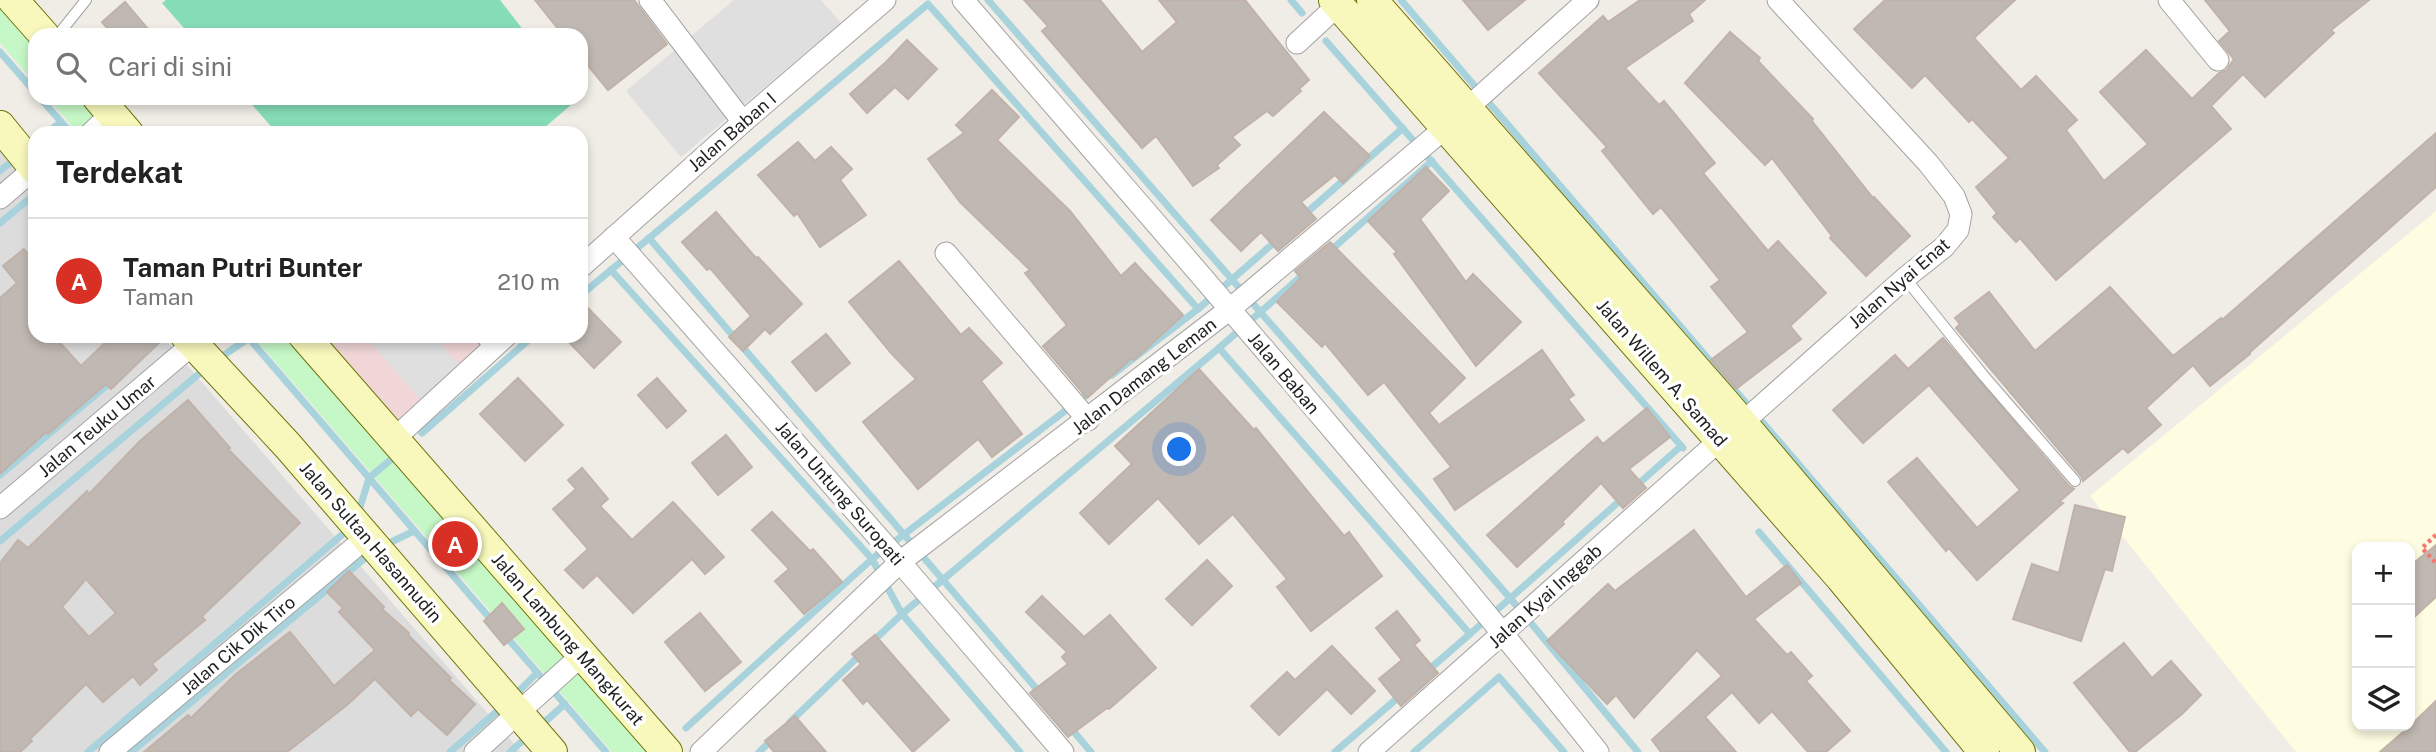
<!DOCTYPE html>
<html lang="id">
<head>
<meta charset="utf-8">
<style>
	:root { --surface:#fff; --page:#f6f6f6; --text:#222; --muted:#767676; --line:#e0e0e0; --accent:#d93025 }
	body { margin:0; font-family:"Public Sans",sans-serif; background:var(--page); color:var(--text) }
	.controls { position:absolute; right:21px; bottom:21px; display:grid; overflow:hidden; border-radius:14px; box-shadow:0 4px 10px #0003 }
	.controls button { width:63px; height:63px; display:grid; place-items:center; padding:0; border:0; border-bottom:2px solid var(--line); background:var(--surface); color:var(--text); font:35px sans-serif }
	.you { position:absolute; left:1180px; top:450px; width:24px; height:24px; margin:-18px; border:5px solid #fff; border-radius:50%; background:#1a73e8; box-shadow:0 0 0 10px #1a73e833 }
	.badge { display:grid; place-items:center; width:46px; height:46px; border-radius:50%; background:var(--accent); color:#fff; font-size:23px; font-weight:700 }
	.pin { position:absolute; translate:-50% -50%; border:4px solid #fff; box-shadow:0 2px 7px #0006 }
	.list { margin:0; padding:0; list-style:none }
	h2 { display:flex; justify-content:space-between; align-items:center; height:91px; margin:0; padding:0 28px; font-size:30px }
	h2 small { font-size:23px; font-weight:400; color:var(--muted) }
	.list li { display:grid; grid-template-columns:46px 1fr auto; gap:21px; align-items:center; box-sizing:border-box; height:126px; padding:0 28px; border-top:2px solid var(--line) }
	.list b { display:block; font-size:26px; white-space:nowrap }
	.list p { margin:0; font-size:23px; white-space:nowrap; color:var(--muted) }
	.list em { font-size:23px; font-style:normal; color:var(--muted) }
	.icon { flex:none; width:38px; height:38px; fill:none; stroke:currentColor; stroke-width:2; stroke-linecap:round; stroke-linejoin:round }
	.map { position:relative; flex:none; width:2436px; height:752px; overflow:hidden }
	.search { position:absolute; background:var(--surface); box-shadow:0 4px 10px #0003; left:28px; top:28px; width:560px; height:77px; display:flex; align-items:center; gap:18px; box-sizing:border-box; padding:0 24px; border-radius:21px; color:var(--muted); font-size:26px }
	.panel { position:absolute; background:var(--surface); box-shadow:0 4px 10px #0003; left:28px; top:126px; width:560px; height:217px; border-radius:21px }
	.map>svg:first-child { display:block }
	.residential { fill:#dddcdc }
	.commercial { fill:#f0d6d6 }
	.education { fill:#fefde1; fill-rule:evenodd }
	.park { fill:#c5f8c6 }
	.pitch { fill:#86dcb7 }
	.parking { fill:#dfdfdf }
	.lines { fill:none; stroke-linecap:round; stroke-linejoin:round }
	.stream { stroke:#a8d3dc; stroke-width:7 }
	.building { fill:#c0b8b2; stroke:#c1b2a9; stroke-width:2; fill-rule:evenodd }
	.lane-casing { stroke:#a3a3a3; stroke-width:12 }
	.street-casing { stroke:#a3a3a3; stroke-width:23 }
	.secondary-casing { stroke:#6f7508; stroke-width:32 }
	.path { stroke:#f67871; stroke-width:4.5; stroke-dasharray:3.5 3.5; stroke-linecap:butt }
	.lane { stroke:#fff; stroke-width:10 }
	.street { stroke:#fff; stroke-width:21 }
	.secondary { stroke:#f8f8bc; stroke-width:30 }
	.labels { text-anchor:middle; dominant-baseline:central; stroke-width:7; stroke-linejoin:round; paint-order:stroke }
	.street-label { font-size:18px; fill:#1f1f1f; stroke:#fff }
</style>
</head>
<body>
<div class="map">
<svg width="2436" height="752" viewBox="0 0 2436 752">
	<rect width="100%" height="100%" fill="#f0ece6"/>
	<path class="residential" d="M0,149l35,40v147h127l359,416h-521z"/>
	<path class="commercial" d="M320,336h180l-102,93z"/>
	<path class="education" d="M2436,211v541h-140l-206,-256zM2357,547h53v179h-53z"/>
	<g class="park">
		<path d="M0,0l35,35v48l-35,-40z"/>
		<path d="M48,98h42l31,35h-43z"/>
		<path d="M253,336h44l362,416h-47z"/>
	</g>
	<g class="pitch">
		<path d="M166,0h334l27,35h-337l-28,-32z"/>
		<path d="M246,98h331l1,1 -40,34h-261z"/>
	</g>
	<g class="parking">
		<path d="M734,0h87l20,23 -160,134 -55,-66z"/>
		<path d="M365,336h36l38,5 22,27 -37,35z"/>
	</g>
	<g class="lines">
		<g class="stream">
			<path d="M988,0l522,598 128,154"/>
			<path d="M1291,0l11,13"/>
			<path d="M1401,0l644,752"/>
			<path d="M1326,41l357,407"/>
			<path d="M0,52l35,40"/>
			<path d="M40,98l31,35"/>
			<path d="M47,133l14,-11"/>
			<path d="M0,171l16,-13"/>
			<path d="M1304,215l99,-87"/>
			<path d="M0,223l35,-29"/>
			<path d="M649,238l392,456"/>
			<path d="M1330,251l102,-90"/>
			<path d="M611,270l317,-266 270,305 -86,66"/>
			<path d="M581,295l30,-25 261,289 -186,169"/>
			<path d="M1198,309l79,-69"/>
			<path d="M247,336l246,286"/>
			<path d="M1219,348l86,-75"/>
			<path d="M218,359l31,-21"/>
			<path d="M1091,391l-219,168 30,55 317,-266 251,286 -45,39"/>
			<path d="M422,433l111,-97"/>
			<path d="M0,475l112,-94"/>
			<path d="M1635,487l46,-41"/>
			<path d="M358,514l11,-36 25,-21"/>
			<path d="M1759,532l187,220"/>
			<path d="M0,541l206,-173"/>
			<path d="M383,546l31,-15"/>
			<path d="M503,633l103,119"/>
			<path d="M1470,634l154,-137"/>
			<path d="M870,644l32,-30 118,138"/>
			<path d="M514,696l23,-23"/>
			<path d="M790,722l72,-69"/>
			<path d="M540,726l25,-22"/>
			<path d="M1069,726l22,26"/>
			<path d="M88,752l263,-225"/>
			<path d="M131,752l239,-198"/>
			<path d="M450,752l52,-45"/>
			<path d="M510,752l18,-16"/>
			<path d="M759,752l15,-14"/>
			<path d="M1335,752l66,-57"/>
			<path d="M1414,752l85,-75 65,75"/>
		</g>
	</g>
	<g class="building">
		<path d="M535,0h99l33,44 -59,46 -27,-33v-22h-18z"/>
		<path d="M1024,0h76l42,52 35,-30 -18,-22h86l64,80 -10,9 2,2 -28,25 -6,-5 -35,26 8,8 -23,20 2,3 -26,18 -37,-50 -14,12 -100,-117 6,-5z"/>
		<path d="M1463,0h62l-37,30z"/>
		<path d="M1640,0h65l-16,14 4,7 -68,47 34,37 5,-4 51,62 -12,10 65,78 10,-10 48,52 -36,33 11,13 -65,50 -25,-29 37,-28 -37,-45 9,-7 -59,-73 -8,7 -51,-63 5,-4 -68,-74 64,-57 5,6z"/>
		<path d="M1885,0h130l-41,38 47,52 15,-14 41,44 -11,10 38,51 44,-37 -48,-52 46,-42 46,49 27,-26 8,-3 7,-11 -15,-18 11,-10 -25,-31h164l-38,30 3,3 -69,64 -22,-23 -32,32 20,23 -175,151 -36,-42 -4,4 -23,-25 4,-4 -21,-26 33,-29 -37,-39 -3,3 -44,-47 -13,13 -58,-59z"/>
		<path d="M125,2l28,33h-40l-11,-13z"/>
		<path d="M1730,32l30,26 -2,3 55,58 -1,2 61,77 1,-1 36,39 -44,40 -36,-38 2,-2 -60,-78 -7,7 -80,-82z"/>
		<path d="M907,40l30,29 -29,30 -13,-12 -28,26 -17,-19 36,-32z"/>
		<path d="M992,90l27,27 -22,23 73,71 51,65 14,-13 48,52 -49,45 -2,-2 -45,40 -44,-52 24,-21 -42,-52 5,-3 -70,-68 -32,-43 36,-26 -8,-8z"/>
		<path d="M1324,112l46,44 -27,27 -8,-8 -34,27 15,17 -38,32 -17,-19 -20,19 -30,-31z"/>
		<path d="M2436,133v54l-187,166 1,1 -40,32 -17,-21 -47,43 15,17 -33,28 -5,-5 -40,33 -2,-5 -125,-148 4,-4 -5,-6 34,-26 46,59 75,-64 63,69 48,-38 1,2z"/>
		<path d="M798,142l17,19 16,-14 21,22 -12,11 26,35 -46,32 -23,-34 -3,3 -36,-41z"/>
		<path d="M1426,167l23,24 -29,28 46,63 7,-8 48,48 -45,44 -82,-112 3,-2 -29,-31z"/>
		<path d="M716,212l40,46 2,-1 44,47 -32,30 -5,-5 -22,22 -14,-14 22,-21 -41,-48 -3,2 -25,-28z"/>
		<path d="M1330,242l135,136 -36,35 10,12 103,-75 32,45 -6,4 16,21 -129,90 -21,-31 17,-12 -67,-85 -16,13 -43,-52 -3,4 -45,-45 24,-24 -6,-7z"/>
		<path d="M24,249l11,14v73h19l27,30 31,-30h54l-55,53 -5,-5 -58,50 -2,-2 -46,42v-176l17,-15 -14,-17z"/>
		<path d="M899,261l62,74 8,-7 33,35 -21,18 41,53 -30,23 -14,-18 -60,50 -55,-67 53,-43 -25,-26 -42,-51z"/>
		<path d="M581,301l40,41 -27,26 -31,-32h18z"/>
		<path d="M826,334l24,29 -34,28 -24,-29z"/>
		<path d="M1943,338l126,148 5,3 -15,13 4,1 -86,77 -28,-32 -3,3 -58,-69 29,-24 60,70 43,-38 -91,-105 -66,58 -30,-33 62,-55 13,14z"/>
		<path d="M1199,369l55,61 2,-2 88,108 5,-4 33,44 -71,55 -34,-44 10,-8 -54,-65 -34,30 -41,-46 -49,46 -29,-31 52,-49 -17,-18z"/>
		<path d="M518,378l45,47 -38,36 -45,-47z"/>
		<path d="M657,378l29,33 -19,17 -29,-33z"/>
		<path d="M188,400l42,48 -2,1 72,74 -98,93 3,4 -53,44 5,6 -17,15 -7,-9 -30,26 -17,-18 -56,55 2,2 -12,11h-20v-189l18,-23 10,8 59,-57 2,3 51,-53zM86,579l30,34 -27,24 -27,-30z"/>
		<path d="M1647,408l23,29 -41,32 17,19 -23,20 -22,-25 -39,39 2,2 -47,43 -30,-32 110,-98 6,7z"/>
		<path d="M726,435l26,32 -34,28 -26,-32z"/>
		<path d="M582,468l26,31 -8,7 32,34 41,-38 51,55 -19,17 -13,-15 -59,54 -36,-38 -14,13 -18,-18 23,-21 -35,-40 23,-20 -8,-9z"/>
		<path d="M2075,505l50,12 -13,54 -7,-2 -24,72 -68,-22 19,-55 27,9z"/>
		<path d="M772,512l38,39 3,-2 29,33 -38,32 -29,-33 14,-12 -37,-39z"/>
		<path d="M1694,530l52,67 41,-32 14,18 -47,36 33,36 4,-3 21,24 -6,5 44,50 -24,21h-18l-36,-41 -13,12 -27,-31 -27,25 31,35h-75l-9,-12 70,-64 -25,-26 -63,68 -18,-23 -9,9 -60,-63 61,-57 7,7z"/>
		<path d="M2436,545v52l-26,24v-55z"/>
		<path d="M1207,560l25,26 -40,39 -26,-26z"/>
		<path d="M349,571l35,36 -2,2 27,24 -1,2 43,43 -2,2 26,24 -28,31 -29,-26 -7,7 -36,-37 -28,26 -60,47h-143l44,-37 3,3 45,-44 54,-42 44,54 41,-36 -36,-38 4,-4 -16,-16z"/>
		<path d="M1042,596l42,41 26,-22 46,53 -47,41 -2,-1 -39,29 -38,-44 38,-29 -6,-7 5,-5 -41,-40z"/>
		<path d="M502,603l22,26 -20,16 -20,-24z"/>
		<path d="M1397,611l23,29 -6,5 24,28 -37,33 -22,-27 23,-19 -26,-32z"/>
		<path d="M700,613l41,49 -36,29 -40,-49z"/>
		<path d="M875,635l74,85 -36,32 -46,-52 -4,4 -20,-24 18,-16 -9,-10z"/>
		<path d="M2124,643l28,35 19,-17 30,34 -19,19 -47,38h-5l-56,-69z"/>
		<path d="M1332,646l43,45 -24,23 -24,-25 -48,46 -28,-29 36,-34 8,8z"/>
		<path d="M2436,701v51h-56l30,-26z"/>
		<path d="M795,716l31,36h-52l-9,-11z"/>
	</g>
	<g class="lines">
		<defs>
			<g id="lane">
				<path d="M58,35l28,-35"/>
				<path d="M1905,278l78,97 92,106"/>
				<path d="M480,336l11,13"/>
			</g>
			<g id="street">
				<path d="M650,0l93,122"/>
				<path d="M963,0c214,248 431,495 635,752"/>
				<path d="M2169,0l49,60"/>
				<path d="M1297,43l41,-38"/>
				<path d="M91,133l20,-19"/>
				<path d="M0,198l35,-30"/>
				<path d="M614,237l286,325 163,190"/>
				<path d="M946,253l142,167"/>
				<path d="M581,267l162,-145 142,-122"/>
				<path d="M1742,423l163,-145 39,-31 14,-17 3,-16 -7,-18 -26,-33 -150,-163"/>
				<path d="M394,439l112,-103"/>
				<path d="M0,508l193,-164"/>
				<path d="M110,752l257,-215"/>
				<path d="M475,752l107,-97"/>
				<path d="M701,752l199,-190 330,-253 215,-181 143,-128"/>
				<path d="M1369,752l351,-312"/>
			</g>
			<g id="secondary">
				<path d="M13,0l31,35"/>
				<path d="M1334,0l507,578 143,174"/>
				<path d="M1372,0l354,404 294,348"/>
				<path d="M98,98l30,35"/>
				<path d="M0,126l35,43"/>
				<path d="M186,336l102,110 264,306"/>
				<path d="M304,336l363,416"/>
			</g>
		</defs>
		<use href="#lane" class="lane-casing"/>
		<use href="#street" class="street-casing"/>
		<use href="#secondary" class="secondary-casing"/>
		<path class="path" d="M2436,535l-14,13 14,15"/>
		<use href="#lane" class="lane"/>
		<use href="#street" class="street"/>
		<use href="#secondary" class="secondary"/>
	</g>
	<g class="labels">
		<g class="street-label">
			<text transform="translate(732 132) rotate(-41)">Jalan Baban I</text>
			<text transform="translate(1899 283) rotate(-41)">Jalan Nyai Enat</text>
			<text transform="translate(1284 373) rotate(50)">Jalan Baban</text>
			<text transform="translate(1662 373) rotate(49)">Jalan Willem A. Samad</text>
			<text transform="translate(1144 376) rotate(-38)">Jalan Damang Leman</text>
			<text transform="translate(97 426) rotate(-40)">Jalan Teuku Umar</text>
			<text transform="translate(840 493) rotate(49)">Jalan Untung Suropati</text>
			<text transform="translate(371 542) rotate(49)">Jalan Sultan Hasannudin</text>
			<text transform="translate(1545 596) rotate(-42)">Jalan Kyai Inggab</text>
			<text transform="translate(568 639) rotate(49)">Jalan Lambung Mangkurat</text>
			<text transform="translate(238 645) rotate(-40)">Jalan Cik Dik Tiro</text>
		</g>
	</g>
</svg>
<div class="controls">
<button>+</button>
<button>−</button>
<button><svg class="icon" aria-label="layers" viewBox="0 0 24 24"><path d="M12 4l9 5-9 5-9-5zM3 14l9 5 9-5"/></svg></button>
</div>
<div class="you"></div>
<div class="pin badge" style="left:455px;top:544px">A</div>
<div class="search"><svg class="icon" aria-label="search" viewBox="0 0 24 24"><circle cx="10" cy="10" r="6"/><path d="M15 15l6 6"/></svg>Cari di sini</div>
<section class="panel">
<h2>Terdekat<small></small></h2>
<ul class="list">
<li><span class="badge">A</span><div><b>Taman Putri Bunter</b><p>Taman</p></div><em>210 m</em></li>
</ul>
</section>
</div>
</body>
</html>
